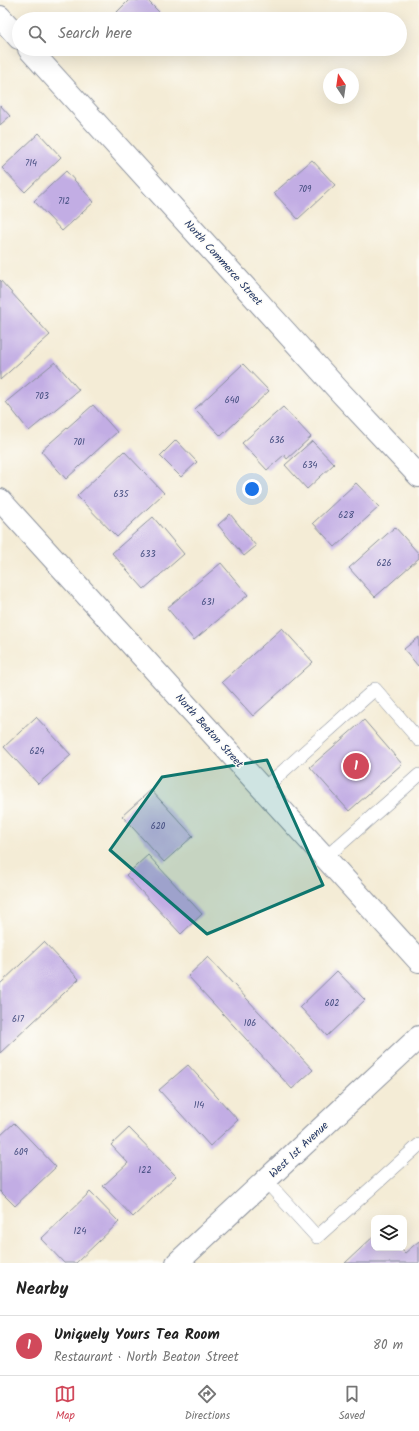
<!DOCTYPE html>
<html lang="en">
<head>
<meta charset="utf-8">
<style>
	:root { --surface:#fff; --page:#f2f2f2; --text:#222; --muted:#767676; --line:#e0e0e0; --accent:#d1495b }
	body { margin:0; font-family:Kalam,sans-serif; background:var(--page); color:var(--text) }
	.controls { position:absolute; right:12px; bottom:12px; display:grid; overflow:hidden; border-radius:8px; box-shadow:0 4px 16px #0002 }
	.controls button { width:36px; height:36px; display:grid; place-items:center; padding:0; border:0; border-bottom:1px solid var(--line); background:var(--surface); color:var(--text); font:20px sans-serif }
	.compass { position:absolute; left:323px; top:68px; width:36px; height:36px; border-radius:50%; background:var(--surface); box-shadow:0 4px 16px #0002; rotate:347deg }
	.you { position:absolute; left:252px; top:489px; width:14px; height:14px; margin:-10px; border:3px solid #fff; border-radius:50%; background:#1a73e8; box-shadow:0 0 0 6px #1a73e833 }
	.badge { display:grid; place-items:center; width:26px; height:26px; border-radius:50%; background:var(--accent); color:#fff; font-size:13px; font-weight:700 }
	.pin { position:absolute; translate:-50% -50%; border:2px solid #fff; box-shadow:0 1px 4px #0006 }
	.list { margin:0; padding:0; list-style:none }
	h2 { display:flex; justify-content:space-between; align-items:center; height:52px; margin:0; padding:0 16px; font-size:17px }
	h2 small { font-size:13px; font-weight:400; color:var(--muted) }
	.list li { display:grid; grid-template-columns:26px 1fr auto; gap:12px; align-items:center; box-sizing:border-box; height:60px; padding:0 16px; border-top:1px solid var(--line) }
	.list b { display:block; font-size:15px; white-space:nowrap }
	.list p { margin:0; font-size:13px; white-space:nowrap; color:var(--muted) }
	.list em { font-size:13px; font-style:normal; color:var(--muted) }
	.icon { flex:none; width:22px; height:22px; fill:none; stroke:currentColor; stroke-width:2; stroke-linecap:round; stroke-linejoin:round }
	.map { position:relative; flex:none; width:419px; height:1263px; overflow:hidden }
	.search { position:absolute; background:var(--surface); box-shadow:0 4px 16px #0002; left:12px; right:12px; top:12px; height:44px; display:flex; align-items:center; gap:10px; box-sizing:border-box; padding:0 14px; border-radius:22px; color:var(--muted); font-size:15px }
	.sheet { height:112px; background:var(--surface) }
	nav { display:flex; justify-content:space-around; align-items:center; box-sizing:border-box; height:56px; border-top:1px solid var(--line); background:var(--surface); font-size:11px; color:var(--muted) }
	nav a { display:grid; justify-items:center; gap:2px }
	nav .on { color:var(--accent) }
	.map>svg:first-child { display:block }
	.building { fill:#c2ade4 }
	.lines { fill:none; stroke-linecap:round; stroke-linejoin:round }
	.lane-casing { stroke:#888e9a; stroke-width:14 }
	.street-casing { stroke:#888e9a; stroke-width:24 }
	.secondary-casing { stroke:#888e9a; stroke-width:24 }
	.lane { stroke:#fff; stroke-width:13 }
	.street { stroke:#fff; stroke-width:22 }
	.secondary { stroke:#fff; stroke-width:22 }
	.marked { fill:#0f766e; fill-opacity:0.2; stroke:#0f766e; stroke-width:3; stroke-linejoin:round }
	.labels { text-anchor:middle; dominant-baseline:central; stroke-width:3; stroke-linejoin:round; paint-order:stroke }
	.number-label { font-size:9px; fill:#454e80 }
	.street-label { font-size:11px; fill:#1b2f5e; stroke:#fdfcf7 }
</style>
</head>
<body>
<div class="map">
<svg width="419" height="1263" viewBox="0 0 419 1263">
	<rect width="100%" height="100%" fill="#fdfcf7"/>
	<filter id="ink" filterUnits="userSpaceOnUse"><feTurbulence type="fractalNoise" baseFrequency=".025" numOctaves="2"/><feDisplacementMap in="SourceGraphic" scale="8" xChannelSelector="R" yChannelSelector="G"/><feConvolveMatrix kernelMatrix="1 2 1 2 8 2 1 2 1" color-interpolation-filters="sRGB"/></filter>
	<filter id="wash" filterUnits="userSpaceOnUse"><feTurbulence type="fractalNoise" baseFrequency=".012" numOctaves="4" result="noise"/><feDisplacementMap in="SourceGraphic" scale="16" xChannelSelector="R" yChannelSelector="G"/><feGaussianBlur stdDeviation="0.9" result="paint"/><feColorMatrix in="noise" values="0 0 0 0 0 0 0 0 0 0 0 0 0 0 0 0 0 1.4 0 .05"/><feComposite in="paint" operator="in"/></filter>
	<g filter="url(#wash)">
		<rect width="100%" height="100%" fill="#f4ecd6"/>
		<g id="blocks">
			<g class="building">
				<path d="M129,0h18l17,17 -2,2h-52z"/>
				<path d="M0,105l10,11 -10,9z"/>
				<path d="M39,133l22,24 -36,35 -23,-24z"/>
				<path d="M312,160l23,25 -37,34 -24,-26z"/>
				<path d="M66,171l28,31 -32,29 -28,-30z"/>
				<path d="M0,280l50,55 -50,45z"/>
				<path d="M55,362l24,28 -50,41 -23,-29z"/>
				<path d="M243,364l26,27 -48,45 -26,-27z"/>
				<path d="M93,405l24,27 -51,47 -25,-28z"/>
				<path d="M283,407l28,30 -24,22 -3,-4 -17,15 -25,-27z"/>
				<path d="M176,440l21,22 -16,15 -21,-21z"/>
				<path d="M312,441l22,23 -27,25 -22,-24z"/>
				<path d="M124,451l40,42 -47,44 -40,-41z"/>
				<path d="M356,483l23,24 -44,40 -22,-24z"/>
				<path d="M230,514l26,32 -12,10 -26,-31z"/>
				<path d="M153,517l31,37 -40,35 -32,-36z"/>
				<path d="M395,527l24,27v4l-44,39 -26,-29z"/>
				<path d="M221,563l27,32 -54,45 -27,-32z"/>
				<path d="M282,628l31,34 -60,54 -31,-34z"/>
				<path d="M419,637v28l-1,1 -14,-17z"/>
				<path d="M36,717l35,38 -33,29 -34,-37z"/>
				<path d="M364,720l38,44 -53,47 -39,-44z"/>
				<path d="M151,790l42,46 -29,26 -42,-46z"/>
				<path d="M148,855l54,59 -21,20 -55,-59z"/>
				<path d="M44,942l35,37 -79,74v-69z"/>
				<path d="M208,957l105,113 -21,19 -104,-113z"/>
				<path d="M337,971l28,29 -38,36 -27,-29z"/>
				<path d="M188,1065l50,55 -28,26 -51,-56z"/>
				<path d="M14,1123l42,44 -41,39 -15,-15v-55z"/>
				<path d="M129,1128l47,48 -43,41 -30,-31 25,-23 -17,-18z"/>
				<path d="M90,1192l29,30 -43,41h-12l-23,-24z"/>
				<path d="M374,1236v12h26l5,5 14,-12v22h-74z"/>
			</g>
		</g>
	</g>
	<g filter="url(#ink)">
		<use href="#blocks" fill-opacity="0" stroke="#888e9a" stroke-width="1"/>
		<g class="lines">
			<defs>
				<g id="lane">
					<path d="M262,790l113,-101 44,51"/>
					<path d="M325,858l94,-83"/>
					<path d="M266,1181l51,56 102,-92"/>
				</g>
				<g id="street">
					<path d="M0,17l19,21"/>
					<path d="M29,49l313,345 77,82"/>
					<path d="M177,1263l242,-226"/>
				</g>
				<path id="secondary" d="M0,500l419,461"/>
			</defs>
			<use href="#lane" class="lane-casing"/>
			<use href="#street" class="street-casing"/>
			<use href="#secondary" class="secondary-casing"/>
			<use href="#lane" class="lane"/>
			<use href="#street" class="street"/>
			<use href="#secondary" class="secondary"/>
		</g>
	</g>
	<path class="marked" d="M267,760l56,125 -116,49 -97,-84 52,-73z"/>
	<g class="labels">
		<g class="number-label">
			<text x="31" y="163">714</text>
			<text x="305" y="189">709</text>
			<text x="64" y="201">712</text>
			<text x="42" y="396">703</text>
			<text x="232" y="400">640</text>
			<text x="277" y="440">636</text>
			<text x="79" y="442">701</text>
			<text x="310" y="465">634</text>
			<text x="121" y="494">635</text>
			<text x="346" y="515">628</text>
			<text x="148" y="554">633</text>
			<text x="384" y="563">626</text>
			<text x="208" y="602">631</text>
			<text x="37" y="751">624</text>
			<text x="158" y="826">620</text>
			<text x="332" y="1003">602</text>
			<text x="18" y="1019">617</text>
			<text x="250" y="1023">106</text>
			<text x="199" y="1105">114</text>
			<text x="21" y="1152">609</text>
			<text x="145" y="1170">122</text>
			<text x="80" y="1231">124</text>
		</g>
		<g class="street-label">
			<text transform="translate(223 263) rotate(48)">North Commerce Street</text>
			<text transform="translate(209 731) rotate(48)">North Beaton Street</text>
			<text transform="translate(299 1150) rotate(-43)">West 1st Avenue</text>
		</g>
	</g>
</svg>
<div class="controls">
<button><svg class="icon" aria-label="layers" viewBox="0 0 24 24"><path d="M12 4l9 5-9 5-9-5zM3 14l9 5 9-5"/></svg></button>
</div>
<svg class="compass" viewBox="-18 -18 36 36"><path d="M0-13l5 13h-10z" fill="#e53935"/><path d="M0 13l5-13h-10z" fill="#767676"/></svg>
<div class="you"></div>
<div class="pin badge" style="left:356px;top:766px">1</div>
<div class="search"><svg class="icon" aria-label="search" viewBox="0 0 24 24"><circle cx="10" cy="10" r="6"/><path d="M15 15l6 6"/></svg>Search here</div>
</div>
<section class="sheet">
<h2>Nearby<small></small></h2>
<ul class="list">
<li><span class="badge">1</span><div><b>Uniquely Yours Tea Room</b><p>Restaurant · North Beaton Street</p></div><em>80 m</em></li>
</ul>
</section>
<nav>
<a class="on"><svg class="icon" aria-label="map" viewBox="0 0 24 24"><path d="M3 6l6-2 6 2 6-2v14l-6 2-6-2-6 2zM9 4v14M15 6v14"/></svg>Map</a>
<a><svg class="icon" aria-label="directions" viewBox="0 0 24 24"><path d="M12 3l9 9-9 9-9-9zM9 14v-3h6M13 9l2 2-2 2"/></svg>Directions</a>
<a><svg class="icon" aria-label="saved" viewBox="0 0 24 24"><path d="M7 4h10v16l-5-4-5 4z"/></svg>Saved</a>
</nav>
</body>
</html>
